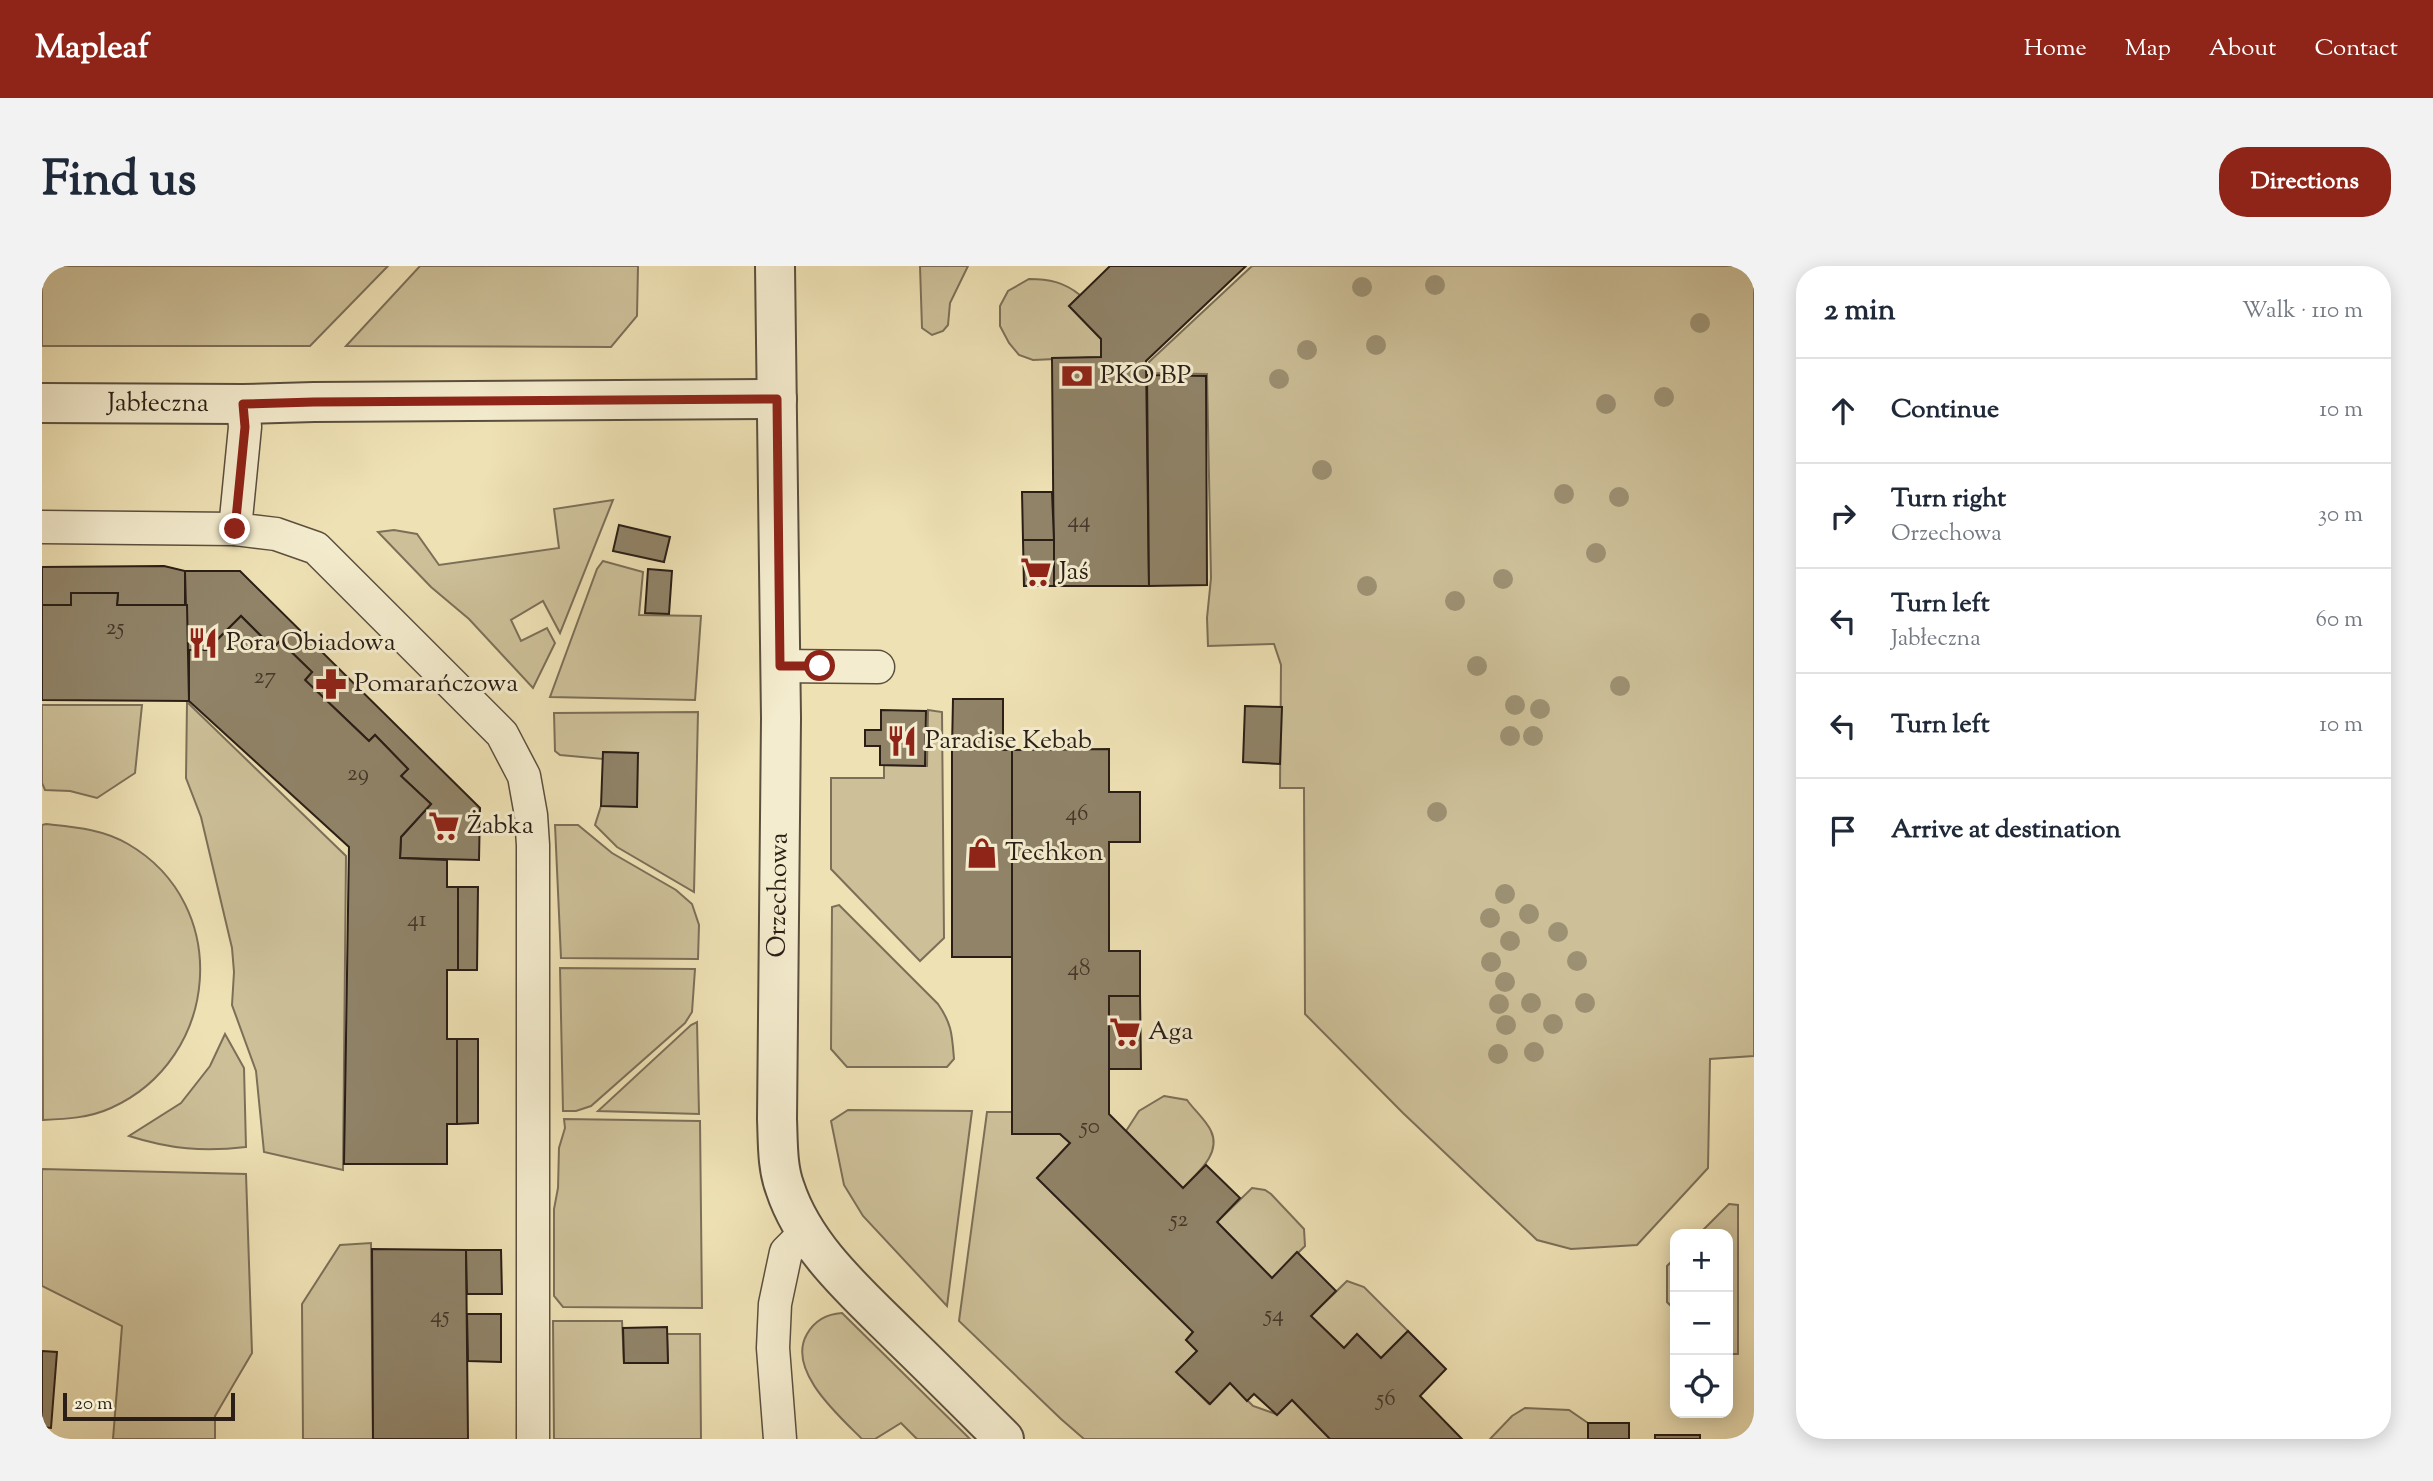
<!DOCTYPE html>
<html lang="en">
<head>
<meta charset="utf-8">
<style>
	:root { --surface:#fff; --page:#f2f2f3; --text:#1f2937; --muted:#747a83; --line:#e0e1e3; --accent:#8f2418 }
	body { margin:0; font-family:"Sorts Mill Goudy",serif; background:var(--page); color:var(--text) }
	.controls { position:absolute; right:21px; bottom:21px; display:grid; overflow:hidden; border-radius:14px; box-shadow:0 4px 18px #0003 }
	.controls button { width:63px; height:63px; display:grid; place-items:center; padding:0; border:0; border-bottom:2px solid var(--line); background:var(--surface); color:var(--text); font:35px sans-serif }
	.scale { position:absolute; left:21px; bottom:18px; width:172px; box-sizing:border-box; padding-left:7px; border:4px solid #2a1e16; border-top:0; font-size:19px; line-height:24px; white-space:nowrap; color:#2a1e16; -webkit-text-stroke:5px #f4ecce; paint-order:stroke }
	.stop { position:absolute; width:21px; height:21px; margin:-16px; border:5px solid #8f2418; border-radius:50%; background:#fff }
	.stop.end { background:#8f2418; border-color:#fff; box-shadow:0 2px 7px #0008 }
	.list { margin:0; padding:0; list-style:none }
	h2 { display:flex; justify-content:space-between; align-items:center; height:91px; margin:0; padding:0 28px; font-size:30px }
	h2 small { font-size:23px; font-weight:400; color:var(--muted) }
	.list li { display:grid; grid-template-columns:46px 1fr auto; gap:21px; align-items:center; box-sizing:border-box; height:105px; padding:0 28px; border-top:2px solid var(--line) }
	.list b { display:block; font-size:26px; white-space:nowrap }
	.list p { margin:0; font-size:23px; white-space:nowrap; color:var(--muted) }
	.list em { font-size:23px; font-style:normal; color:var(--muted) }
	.icon { flex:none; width:38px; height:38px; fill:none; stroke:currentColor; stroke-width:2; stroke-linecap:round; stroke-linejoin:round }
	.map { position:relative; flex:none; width:1712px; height:1173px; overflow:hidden; border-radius:28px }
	header { display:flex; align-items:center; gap:42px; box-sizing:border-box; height:98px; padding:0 35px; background:var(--accent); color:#fff }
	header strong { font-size:33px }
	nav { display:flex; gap:38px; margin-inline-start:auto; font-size:24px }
	.intro { display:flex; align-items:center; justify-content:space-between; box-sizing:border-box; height:168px; padding:0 42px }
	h1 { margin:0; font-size:49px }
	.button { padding:18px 32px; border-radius:28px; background:var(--accent); color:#fff; font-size:24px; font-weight:700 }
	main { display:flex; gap:42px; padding:0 42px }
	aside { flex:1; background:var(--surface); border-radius:28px; box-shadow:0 4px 18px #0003 }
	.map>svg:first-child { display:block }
	.green { fill:#cdc099; stroke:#7c6f58; stroke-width:2 }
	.building { fill:#908368; stroke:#2a1e16; stroke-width:2 }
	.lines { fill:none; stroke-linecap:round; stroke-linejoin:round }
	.lane-casing { stroke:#5b4f3e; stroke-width:35 }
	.street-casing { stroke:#5b4f3e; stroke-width:42 }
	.lane { stroke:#f4ecce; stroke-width:32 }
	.street { stroke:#f4ecce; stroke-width:38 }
	.tree { fill:#9d9173 }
	.route { stroke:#8f2418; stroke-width:9 }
	.labels { text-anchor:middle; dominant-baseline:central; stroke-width:6; stroke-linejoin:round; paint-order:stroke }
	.number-label { font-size:23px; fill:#44372a }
	.poi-label { font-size:26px; fill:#2a1e16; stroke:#f4ecce; text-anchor:start }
	.street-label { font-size:26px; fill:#2a1e16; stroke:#f4ecce }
</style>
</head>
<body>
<header>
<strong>Mapleaf</strong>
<nav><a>Home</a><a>Map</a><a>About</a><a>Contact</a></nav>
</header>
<div class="intro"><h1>Find us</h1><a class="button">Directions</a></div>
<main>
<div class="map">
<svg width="1712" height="1173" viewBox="0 0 1712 1173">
	<rect width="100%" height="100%" fill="#eee1b4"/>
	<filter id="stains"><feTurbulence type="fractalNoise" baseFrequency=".00286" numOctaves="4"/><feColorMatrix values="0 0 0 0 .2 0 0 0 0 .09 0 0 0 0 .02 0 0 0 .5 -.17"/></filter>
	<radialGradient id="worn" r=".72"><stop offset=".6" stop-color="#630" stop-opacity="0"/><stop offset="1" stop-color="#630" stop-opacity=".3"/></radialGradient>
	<g class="green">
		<path d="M0,0h346l-78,80h-268z"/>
		<path d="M378,0h218l-1,50 -26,31 -265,-1z"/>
		<path d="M878,0h48l-18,37 -2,22 -5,6 -11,4 -10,-7z"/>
		<path d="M1210,0h502v790l-44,3 -2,109 -71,77 -66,4 -34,-9 -134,-127 -98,-99 -1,-226h-24l1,-123 -7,-21 -66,2 -1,-28 4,-40 -4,-204 -57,-1 -1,-11z"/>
		<path d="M987,13c20,0 35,3 51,16l-11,11 32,33v18l-68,3 -14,-5 -10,-12 -9,-17v-20l8,-15z"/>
		<path d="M571,234l-53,133 -17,-32 -32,19 10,21 26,-13 8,15 -22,45 -64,-69 -38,-32 -53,-55 16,-2 23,4 22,31 120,-17 -5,-39z"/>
		<path d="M561,295l40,11 -4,43 62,1 -6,84 -145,-3 47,-128z"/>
		<path d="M145,436l159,154 -3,314 -79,-18 -8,-81 -24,-66 2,-33 -2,-24 -31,-131 -15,-39z"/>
		<path d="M0,439h100l-7,68 -38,25 -27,-7 -25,-1 -3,-7z"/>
		<path d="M886,444l14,2 2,226 -24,23 -89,-92v-91h53v-13l43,1z"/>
		<path d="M656,446l-4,180 -77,-45 -22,-22 6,-19 37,-53 -35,-1v7l-43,-4 -5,-4 -1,-38z"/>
		<path d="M4,558c28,3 57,5 82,20 105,61 92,215 -17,264 -22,10 -45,11 -68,12l-1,-295z"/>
		<path d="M513,559h23l34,28 64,37 16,14 7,21 -1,34 -137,-1z"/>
		<path d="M797,639l99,99c14,20 14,31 16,55l-7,8h-100l-16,-18 1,-142z"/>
		<path d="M518,702l135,1 -3,43 -7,11 -94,83 -15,5h-13z"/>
		<path d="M655,756l2,92 -101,-3 93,-86z"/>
		<path d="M183,768l19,34 2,79c-43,5 -76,2 -117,-11l52,-33 29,-37z"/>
		<path d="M1122,830l23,4c7,10 19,20 24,31 11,23 -15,43 -28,57l-57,-57 13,-20z"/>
		<path d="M806,844l124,1 -25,195 -84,-90 -19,-31 -13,-64z"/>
		<path d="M945,846h25v21l48,1 10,9 -33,35 156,154 -7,8 11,11 -20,21 32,32 21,-21 23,23 23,8 16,-14 38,39h-246l-23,-20 -102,-98z"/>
		<path d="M522,853l136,2 2,187 -139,-1 -9,-11v-87l4,-21 1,-40 6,-20z"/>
		<path d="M0,903l204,5 6,179 -37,63v23h-102l9,-113 -80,-40z"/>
		<path d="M1210,922l13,2 6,4 33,35 1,17 -33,32 -55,-56z"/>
		<path d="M1687,938l9,1v149h-10v-120h-29z"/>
		<path d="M329,977l2,196h-70l-1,-135 38,-59z"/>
		<path d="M1633,992v52l-8,-8v-36z"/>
		<path d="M1305,1015l17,6 44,44 -27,27 -24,-24 -13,14 -33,-32z"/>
		<path d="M800,1047l128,126h-53l-16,-16 -26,16h-13c-23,-23 -76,-69 -55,-105 8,-14 19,-20 35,-21z"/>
		<path d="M511,1055h69l2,42h44l-1,-29h33l1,105h-147z"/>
		<path d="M1483,1142l44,2 19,13v16h-98l22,-23z"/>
	</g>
	<g class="building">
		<path d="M1068,0h136l-100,95 3,225h-95l-2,-228 49,-1v-18l-32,-33z"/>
		<path d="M1105,109l59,1 1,209 -58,1z"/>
		<path d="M980,226h30l2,48h-31z"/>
		<path d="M577,259l51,12 -6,25 -51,-11z"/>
		<path d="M981,274h31v46h-30z"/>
		<path d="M122,300l21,5v34h-68l1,-12h-47v12h-29v-38z"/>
		<path d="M606,303l24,2 -3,43 -24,-1z"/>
		<path d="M143,305h55l240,237 -1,52 -79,-2 1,-21 30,-33 -30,-28 7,-7 -33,-34 -6,6 -64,-61 7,-8 -32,-31 -7,7 -32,-32 -34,34h-20z"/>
		<path d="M29,327h47l-1,12h70l2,96 -147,-1v-95h29z"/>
		<path d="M199,350l32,32 7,-7 32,31 -7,8 64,61 6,-6 33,34 -7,7 30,28 -30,33 -1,21 47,2v27h11v83h-11v69h10v85h-10v40h-103l5,-317 -160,-146v-51h18z"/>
		<path d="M911,433h50v51l-51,-1z"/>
		<path d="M1203,440l37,1 -2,57 -37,-2z"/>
		<path d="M839,444l45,1 -1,55 -45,-1v-19h-15v-16h16z"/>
		<path d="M910,483l60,1v207h-60z"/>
		<path d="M1067,483v43h31v50h-31v109h31v45h-31v118l74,74 23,-23 34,33 -23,24 55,56 25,-26 39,39 -25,25 33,32 13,-14 24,24 27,-27 38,38 -26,27 42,43h-132l-38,-39 -15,15 -23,-21 -7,7 -17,-18 -20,21 -34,-32 21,-21 -11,-11 7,-8 -156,-154 33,-35 -10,-9h-48v-384z"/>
		<path d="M561,486l35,1 -1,54 -36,-1z"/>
		<path d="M416,621h20l-1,83h-19z"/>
		<path d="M1067,730h31l1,73h-32z"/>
		<path d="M415,773h21v84l-21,1z"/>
		<path d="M330,983l94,1 2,189h-95z"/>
		<path d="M424,984h35l1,44h-35z"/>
		<path d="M425,1048h34v48l-33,-1z"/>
		<path d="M625,1061l1,36h-44l-1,-35z"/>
		<path d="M0,1085l15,1 -6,76 -9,-1z"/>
		<rect x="1546" y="1157" width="41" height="16"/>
		<rect x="1613" y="1169" width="45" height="4"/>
	</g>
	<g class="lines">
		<defs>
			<g id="lane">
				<path d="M201,138l2,23 -10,102 41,5 40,14 186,186 22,42 7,39 2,30v594"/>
				<path d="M0,261l193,2"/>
				<path d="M738,400l98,1"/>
				<path d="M738,1173l-7,-91 2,-44 11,-52 20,-20"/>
			</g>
			<g id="street">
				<path d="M733,0l6,452 -4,401c1,23 0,48 8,69 20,61 73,106 117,150 34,33 68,67 102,101"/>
				<path id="s1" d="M0,137l201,1 71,-2 463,-3"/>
			</g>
		</defs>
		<use href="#lane" class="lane-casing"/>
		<use href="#street" class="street-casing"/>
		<use href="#lane" class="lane"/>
		<use href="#street" class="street"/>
	</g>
	<g class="tree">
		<circle cx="1393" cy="19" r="10"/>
		<circle cx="1320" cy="21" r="10"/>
		<circle cx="1658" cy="57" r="10"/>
		<circle cx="1334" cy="79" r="10"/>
		<circle cx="1265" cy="84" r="10"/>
		<circle cx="1237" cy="113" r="10"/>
		<circle cx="1622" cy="131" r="10"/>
		<circle cx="1564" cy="138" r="10"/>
		<circle cx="1280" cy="204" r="10"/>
		<circle cx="1522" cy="228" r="10"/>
		<circle cx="1577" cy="231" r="10"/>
		<circle cx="1554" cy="287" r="10"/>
		<circle cx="1461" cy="313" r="10"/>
		<circle cx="1325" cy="320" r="10"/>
		<circle cx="1413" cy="335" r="10"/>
		<circle cx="1435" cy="400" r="10"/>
		<circle cx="1578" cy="420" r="10"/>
		<circle cx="1473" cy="439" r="10"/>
		<circle cx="1498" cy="443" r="10"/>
		<circle cx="1468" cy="470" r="10"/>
		<circle cx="1491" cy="470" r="10"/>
		<circle cx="1395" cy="546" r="10"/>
		<circle cx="1463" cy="628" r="10"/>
		<circle cx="1487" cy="648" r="10"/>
		<circle cx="1448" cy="652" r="10"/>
		<circle cx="1516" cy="666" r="10"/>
		<circle cx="1468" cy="675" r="10"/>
		<circle cx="1535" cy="695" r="10"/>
		<circle cx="1449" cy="696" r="10"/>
		<circle cx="1463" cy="716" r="10"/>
		<circle cx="1489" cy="737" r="10"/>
		<circle cx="1543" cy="737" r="10"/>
		<circle cx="1457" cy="738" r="10"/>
		<circle cx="1511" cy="758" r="10"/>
		<circle cx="1464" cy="759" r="10"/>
		<circle cx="1492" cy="786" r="10"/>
		<circle cx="1456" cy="788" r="10"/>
	</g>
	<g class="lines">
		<path class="route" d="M193,263l10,-102 -2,-23 71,-2 463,-3 3,267h40"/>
	</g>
	<defs>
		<symbol id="bank-bare" viewBox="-9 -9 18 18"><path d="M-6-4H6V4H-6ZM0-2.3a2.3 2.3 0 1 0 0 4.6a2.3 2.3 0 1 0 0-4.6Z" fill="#8f2418" stroke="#f4ecce" stroke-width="2.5" paint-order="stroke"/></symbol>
		<symbol id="supermarket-bare" viewBox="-9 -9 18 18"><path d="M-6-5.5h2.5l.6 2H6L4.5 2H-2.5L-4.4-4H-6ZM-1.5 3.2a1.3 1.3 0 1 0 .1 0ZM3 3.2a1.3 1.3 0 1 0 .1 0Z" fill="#8f2418" stroke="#f4ecce" stroke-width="2.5" paint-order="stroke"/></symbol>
		<symbol id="restaurant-bare" viewBox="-9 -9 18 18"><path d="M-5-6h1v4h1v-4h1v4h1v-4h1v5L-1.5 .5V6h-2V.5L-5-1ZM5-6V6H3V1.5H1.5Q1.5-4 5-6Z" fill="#8f2418" stroke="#f4ecce" stroke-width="2.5" paint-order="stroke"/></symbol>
		<symbol id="pharmacy-bare" viewBox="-9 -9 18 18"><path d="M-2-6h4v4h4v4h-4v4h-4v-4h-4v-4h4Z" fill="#8f2418" stroke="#f4ecce" stroke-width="2.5" paint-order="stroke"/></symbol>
		<symbol id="shop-bare" viewBox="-9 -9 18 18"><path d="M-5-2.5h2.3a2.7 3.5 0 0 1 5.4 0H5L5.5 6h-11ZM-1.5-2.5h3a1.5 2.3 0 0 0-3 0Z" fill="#8f2418" stroke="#f4ecce" stroke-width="2.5" paint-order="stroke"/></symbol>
	</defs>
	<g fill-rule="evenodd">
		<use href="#bank-bare" x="1013" y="88" width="44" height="44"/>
		<use href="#supermarket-bare" x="972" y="284" width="44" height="44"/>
		<use href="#restaurant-bare" x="139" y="355" width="44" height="44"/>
		<use href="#pharmacy-bare" x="267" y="396" width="44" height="44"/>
		<use href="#restaurant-bare" x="838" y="453" width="44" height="44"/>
		<use href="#supermarket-bare" x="380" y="538" width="44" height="44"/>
		<use href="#shop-bare" x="918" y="565" width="44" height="44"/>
		<use href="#supermarket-bare" x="1061" y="744" width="44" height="44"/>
	</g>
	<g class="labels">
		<g class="number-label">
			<text x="1037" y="255">44</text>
			<text x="73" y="362">25</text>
			<text x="223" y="411">27</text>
			<text x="316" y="508">29</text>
			<text x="1035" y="548">46</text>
			<text x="375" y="654">41</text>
			<text x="1037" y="703">48</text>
			<text x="1048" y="861">50</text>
			<text x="1137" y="954">52</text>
			<text x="1232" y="1049">54</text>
			<text x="398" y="1050">45</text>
			<text x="1344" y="1133">56</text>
		</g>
		<g class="poi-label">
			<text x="1058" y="110">PKO BP</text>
			<text x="1017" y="306">Jaś</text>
			<text x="184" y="377">Pora Obiadowa</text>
			<text x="312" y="418">Pomarańczowa</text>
			<text x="883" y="475">Paradise Kebab</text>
			<text x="425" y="560">Żabka</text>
			<text x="963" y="587">Techkon</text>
			<text x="1106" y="766">Aga</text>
		</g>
		<g class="street-label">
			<text stroke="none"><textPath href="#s1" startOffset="116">Jabłeczna</textPath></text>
			<text transform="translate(737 629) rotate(-89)">Orzechowa</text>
		</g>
	</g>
	<rect width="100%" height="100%" filter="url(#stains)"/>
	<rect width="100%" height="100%" fill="url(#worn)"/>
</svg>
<div class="controls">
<button>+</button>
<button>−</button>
<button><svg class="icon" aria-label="locate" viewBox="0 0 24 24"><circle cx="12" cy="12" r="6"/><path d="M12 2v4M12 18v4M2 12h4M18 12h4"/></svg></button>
</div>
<div class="scale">20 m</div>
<div class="stop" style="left:778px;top:400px"></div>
<div class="stop end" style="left:193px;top:263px"></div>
</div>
<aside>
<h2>2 min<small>Walk · 110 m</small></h2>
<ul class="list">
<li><svg class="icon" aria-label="ahead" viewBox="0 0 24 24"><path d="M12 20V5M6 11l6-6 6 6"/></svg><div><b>Continue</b></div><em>10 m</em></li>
<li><svg class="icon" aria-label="right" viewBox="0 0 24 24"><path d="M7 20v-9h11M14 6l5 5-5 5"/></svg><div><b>Turn right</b><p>Orzechowa</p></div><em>30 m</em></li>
<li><svg class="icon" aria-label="left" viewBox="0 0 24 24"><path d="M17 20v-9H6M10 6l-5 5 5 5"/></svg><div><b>Turn left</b><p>Jabłeczna</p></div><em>60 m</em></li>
<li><svg class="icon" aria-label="left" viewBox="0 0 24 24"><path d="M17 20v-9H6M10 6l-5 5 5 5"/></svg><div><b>Turn left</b></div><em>10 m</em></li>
<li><svg class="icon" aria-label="arrive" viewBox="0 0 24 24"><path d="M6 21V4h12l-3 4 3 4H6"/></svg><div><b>Arrive at destination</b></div></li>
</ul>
</aside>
</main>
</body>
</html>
